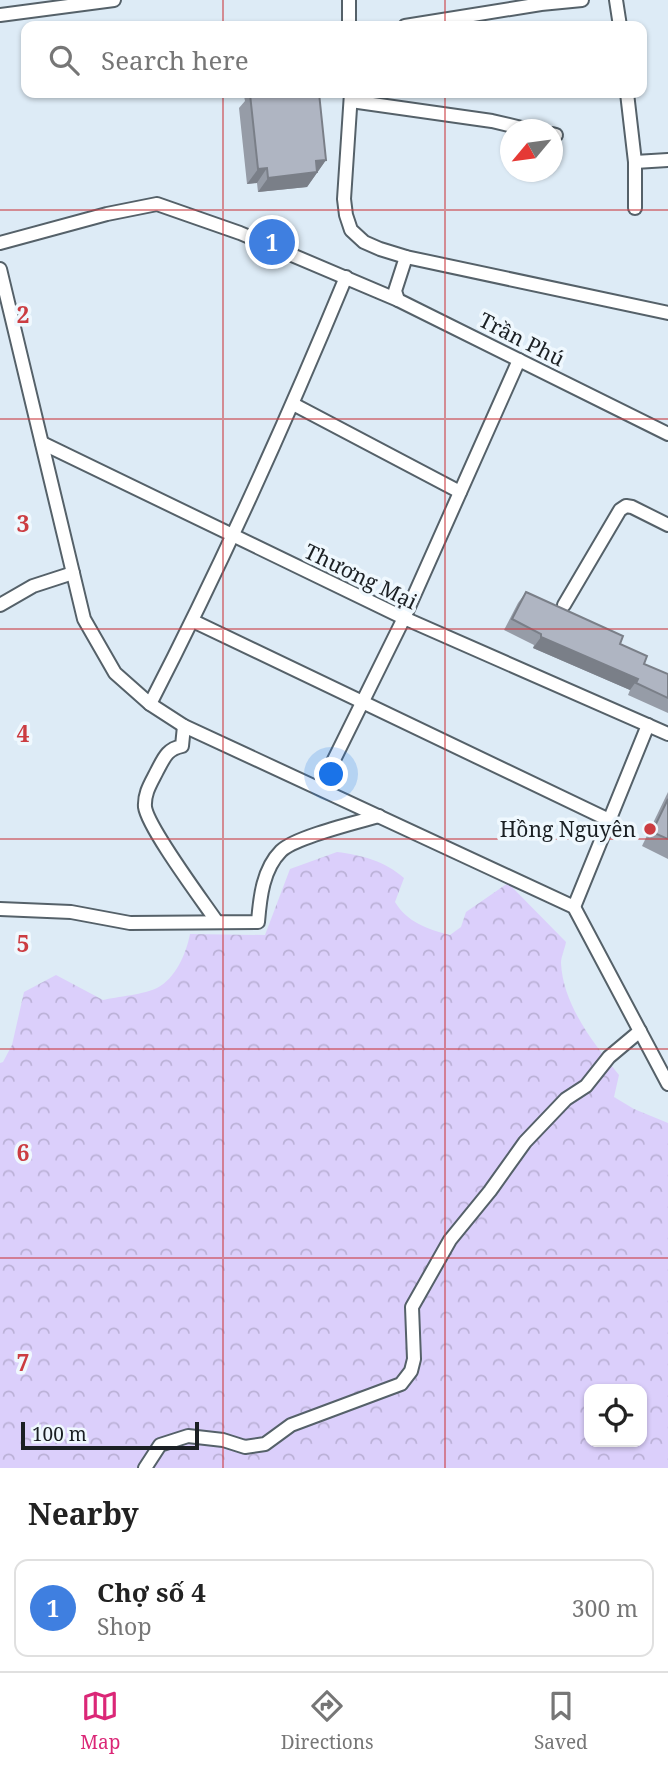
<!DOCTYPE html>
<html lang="en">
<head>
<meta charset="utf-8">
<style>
	:root { --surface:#fff; --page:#f6f6f6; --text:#222; --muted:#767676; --line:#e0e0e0; --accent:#db2777 }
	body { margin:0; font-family:"Noto Serif",serif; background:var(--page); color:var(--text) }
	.controls { position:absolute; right:21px; bottom:21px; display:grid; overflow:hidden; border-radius:14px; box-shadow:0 2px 5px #0004 }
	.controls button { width:63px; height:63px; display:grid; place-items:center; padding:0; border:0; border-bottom:2px solid var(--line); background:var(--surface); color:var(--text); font:35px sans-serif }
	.compass { position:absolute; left:500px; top:119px; width:63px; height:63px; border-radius:50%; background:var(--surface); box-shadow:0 2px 5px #0004; rotate:241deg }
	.scale { position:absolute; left:21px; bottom:18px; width:178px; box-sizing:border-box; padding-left:7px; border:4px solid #1b2024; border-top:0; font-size:19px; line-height:24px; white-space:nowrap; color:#1b2024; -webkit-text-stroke:5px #eff8fe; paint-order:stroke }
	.you { position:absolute; left:332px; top:775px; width:24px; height:24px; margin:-18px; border:5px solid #fff; border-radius:50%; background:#1a73e8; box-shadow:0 0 0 10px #1a73e833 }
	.badge { display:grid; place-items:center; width:46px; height:46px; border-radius:50%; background:var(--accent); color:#fff; font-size:23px; font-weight:700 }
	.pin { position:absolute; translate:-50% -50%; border:4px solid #fff; box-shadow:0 2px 7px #0006 }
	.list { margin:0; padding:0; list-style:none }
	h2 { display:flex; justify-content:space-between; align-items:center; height:91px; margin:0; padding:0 28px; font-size:30px }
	h2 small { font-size:23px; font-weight:400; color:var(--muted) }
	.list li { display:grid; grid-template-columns:46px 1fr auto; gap:21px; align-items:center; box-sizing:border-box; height:98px; margin:0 14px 14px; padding:0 14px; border:2px solid var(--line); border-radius:14px }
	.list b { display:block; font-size:26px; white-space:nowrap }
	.list p { margin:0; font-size:23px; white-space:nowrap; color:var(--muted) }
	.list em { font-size:23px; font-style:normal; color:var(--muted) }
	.icon { flex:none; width:38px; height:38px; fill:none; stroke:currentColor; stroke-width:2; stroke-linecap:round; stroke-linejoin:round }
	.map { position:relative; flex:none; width:668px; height:1468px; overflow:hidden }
	.search { position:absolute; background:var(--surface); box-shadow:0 2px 5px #0004; left:21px; right:21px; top:21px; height:77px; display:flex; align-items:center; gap:18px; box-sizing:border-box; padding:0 24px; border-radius:14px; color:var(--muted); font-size:26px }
	.sheet { height:203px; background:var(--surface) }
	nav { display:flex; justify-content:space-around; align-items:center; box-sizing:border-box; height:98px; border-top:2px solid var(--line); background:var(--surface); font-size:19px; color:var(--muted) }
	nav a { display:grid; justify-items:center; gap:4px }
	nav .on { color:var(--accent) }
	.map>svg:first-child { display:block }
	.forest { fill:url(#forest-crowns); fill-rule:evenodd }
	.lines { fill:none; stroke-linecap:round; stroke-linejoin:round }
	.minor-casing { stroke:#556169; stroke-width:16 }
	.minor { stroke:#fff; stroke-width:12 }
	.wall { fill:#969ca7 }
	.shaded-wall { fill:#7a7f88 }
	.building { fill:#afb5c2; stroke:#7a7f88; stroke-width:2 }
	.grid { fill:none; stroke:#cb3c41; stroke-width:2; stroke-opacity:0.55 }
	.poi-dot { fill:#cb3c41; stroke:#eff8fe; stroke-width:2.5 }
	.labels { text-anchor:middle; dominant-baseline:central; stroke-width:7; stroke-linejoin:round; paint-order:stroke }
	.street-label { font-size:21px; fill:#1b2024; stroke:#eff8fe }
	.poi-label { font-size:21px; fill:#1b2024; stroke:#eff8fe; text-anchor:end }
	.grid-label { font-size:23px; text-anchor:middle; font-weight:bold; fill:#cb3c41; stroke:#eff8fe; stroke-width:7; stroke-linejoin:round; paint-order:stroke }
</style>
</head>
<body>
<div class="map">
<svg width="668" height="1468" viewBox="0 0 668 1468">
	<defs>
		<pattern id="forest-crowns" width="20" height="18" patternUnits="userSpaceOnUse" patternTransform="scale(1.75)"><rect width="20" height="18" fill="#dbcffb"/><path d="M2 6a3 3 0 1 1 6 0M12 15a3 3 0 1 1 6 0" fill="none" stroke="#bbb1d7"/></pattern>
	</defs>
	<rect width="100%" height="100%" fill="#ddebf6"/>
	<path class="forest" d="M337,852c24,3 48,9 67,26l-9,24c12,20 32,27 55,33l11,-8 5,-15 42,-29 58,59c-1,6 -5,15 -5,21 2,42 33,81 58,112l-5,22 20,12 34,14v345h-668v-405l3,-1 9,-17 12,-53 32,-17 47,25c13,-3 43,-6 54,-12 19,-10 29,-34 33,-54l75,1 25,-66zM589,1389h53v53h-53z"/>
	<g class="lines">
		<defs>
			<g id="minor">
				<path d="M349,0v26"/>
				<path d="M616,0l4,26"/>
				<path d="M0,15l114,-15"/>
				<path d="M405,26l136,-22 41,-4"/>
				<path d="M351,93l-7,106 2,16 5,15 13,12 16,7 26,8 262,56"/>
				<path d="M627,93l8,69 33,-2"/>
				<path d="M351,101l141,20 38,9"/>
				<path d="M552,134l4,1"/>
				<path d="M635,162v46"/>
				<path d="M0,243l107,-29 50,-10 83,29 158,67"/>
				<path d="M406,257l-11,34 3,9 270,134"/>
				<path d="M0,269l84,350 31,54 35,31 34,22 390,181 94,177"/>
				<path d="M293,404l167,88"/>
				<path d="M42,443l362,175 264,116"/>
				<path d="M0,605l33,-19 40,-13"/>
				<path d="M564,605l56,-95 6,-4 6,1 36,18"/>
				<path d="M193,621l416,199"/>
				<path d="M150,704c72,-140 136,-282 196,-427"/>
				<path d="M184,726l-2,20c-15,3 -18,12 -25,25 -6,12 -13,22 -12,36 3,21 57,93 72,115"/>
				<path d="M320,788l84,-170 115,-258"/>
				<path d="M574,907l74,-182"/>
				<path d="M0,909l71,3 59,11 128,-1c2,-25 5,-53 23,-71 14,-14 77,-29 98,-35"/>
				<path d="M145,1468l15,-23 28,-9 35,4 22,7 20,-3 26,-19 110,-41 10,-13 3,-12 -2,-52 38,-67 40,-49 35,-49 41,-43 20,-13 23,-29 31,-26"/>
			</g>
		</defs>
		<use href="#minor" class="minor-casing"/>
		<use href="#minor" class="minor"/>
	</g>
	<g class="wall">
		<path d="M246,93h73l7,67 -19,27 -49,5 -1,-9 -10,1 -8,-76 6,-7 -1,-5z"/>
		<path d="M526,592l94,52 24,20 24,10v39l-40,-18 2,-5 -97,-42 1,-3 -30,-15 14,-27z"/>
		<path d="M668,792v67l-26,-13z"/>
	</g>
	<g class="shaded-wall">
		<path d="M326,160l-19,27 -49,5 10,-14 48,-17z"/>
		<path d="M267,168l-10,15 -10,1 11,-15z"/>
		<path d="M541,637l97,42 -8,11 -97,-42z"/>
	</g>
	<g class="building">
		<path d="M256,93h63l7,67 -10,1 1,11 -49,6 -1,-10 -9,1 -8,-75z"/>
		<path d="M526,592l97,44 -3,8 27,12 -3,8 24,10v24l-32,-15 2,-4 -97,-42v-3l-29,-15z"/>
		<path d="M668,799v40l-16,-7z"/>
	</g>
	<path class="grid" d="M223,0v26M445,0v26M223,93v1375M445,93v1375M0,210h668M0,419h668M0,629h668M0,839h668M0,1049h668M0,1258h668"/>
	<circle class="poi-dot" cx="650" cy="829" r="7"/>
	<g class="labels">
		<g class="street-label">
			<text transform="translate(522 339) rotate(27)">Trần Phú</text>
			<text transform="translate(361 576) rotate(26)">Thương Mại</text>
		</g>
		<g class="poi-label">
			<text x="636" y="829">Hồng Nguyên</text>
		</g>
	</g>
	<g class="grid-label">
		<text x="23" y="323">2</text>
		<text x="23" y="532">3</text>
		<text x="23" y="742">4</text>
		<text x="23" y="952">5</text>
		<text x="23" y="1161">6</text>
		<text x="23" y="1371">7</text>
	</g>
</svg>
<div class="controls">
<button><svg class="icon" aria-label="locate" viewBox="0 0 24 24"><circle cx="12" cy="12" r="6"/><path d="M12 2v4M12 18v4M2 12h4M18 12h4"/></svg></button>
</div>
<svg class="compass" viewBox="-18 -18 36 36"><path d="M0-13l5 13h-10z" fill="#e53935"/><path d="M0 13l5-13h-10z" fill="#767676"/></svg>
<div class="scale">100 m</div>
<div class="you"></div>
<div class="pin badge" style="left:272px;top:242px;background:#3f7fe0">1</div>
<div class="search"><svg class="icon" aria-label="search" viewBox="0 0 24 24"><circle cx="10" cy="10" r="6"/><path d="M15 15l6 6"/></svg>Search here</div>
</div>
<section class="sheet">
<h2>Nearby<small></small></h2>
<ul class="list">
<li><span class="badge" style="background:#3f7fe0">1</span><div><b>Chợ số 4</b><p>Shop</p></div><em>300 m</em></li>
</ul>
</section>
<nav>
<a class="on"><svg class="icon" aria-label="map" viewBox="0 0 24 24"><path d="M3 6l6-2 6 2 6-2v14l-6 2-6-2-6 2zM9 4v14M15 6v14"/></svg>Map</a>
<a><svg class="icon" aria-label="directions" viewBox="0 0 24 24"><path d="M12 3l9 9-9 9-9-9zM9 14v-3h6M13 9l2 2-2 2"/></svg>Directions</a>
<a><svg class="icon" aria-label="saved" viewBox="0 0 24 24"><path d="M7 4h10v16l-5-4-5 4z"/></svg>Saved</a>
</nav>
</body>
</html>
